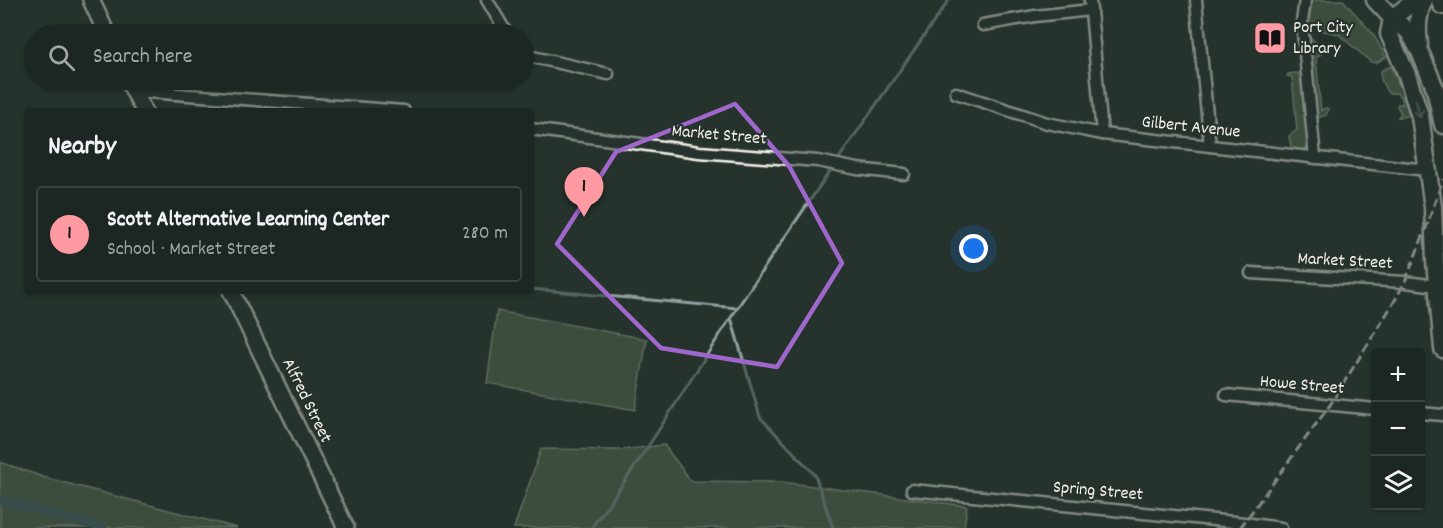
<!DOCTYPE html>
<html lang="en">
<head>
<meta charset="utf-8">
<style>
	:root { --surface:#1c2622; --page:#29322f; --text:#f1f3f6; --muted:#a0a5a5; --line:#3a4340; --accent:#ff9aa2 }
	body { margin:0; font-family:Dekko,sans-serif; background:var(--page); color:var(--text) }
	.controls { position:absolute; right:18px; bottom:18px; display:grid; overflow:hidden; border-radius:6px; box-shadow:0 2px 4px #0004 }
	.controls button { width:54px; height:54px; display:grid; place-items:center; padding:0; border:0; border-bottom:2px solid var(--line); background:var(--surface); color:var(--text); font:30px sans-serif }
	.you { position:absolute; left:974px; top:249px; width:21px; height:21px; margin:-15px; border:4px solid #fff; border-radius:50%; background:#1a73e8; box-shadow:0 0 0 9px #1a73e833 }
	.badge { display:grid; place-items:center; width:39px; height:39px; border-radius:50%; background:var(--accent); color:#111; font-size:20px; font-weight:700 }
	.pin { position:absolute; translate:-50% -50px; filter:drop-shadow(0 2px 3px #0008) }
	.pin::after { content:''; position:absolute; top:32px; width:21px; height:18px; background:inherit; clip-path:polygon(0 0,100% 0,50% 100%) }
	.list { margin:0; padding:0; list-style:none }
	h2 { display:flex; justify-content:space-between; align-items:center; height:78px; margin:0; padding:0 24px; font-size:26px }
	h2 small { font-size:20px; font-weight:400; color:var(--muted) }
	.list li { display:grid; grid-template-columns:39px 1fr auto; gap:18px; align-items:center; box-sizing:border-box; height:96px; margin:0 12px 12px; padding:0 12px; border:2px solid var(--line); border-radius:6px }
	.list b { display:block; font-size:22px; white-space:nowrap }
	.list p { margin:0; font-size:20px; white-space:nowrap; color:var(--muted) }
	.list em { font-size:20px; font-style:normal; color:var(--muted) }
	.icon { flex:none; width:33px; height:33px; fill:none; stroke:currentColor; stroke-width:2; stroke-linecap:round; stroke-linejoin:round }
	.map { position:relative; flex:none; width:1443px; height:528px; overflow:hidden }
	.search { position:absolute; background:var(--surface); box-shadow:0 2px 4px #0004; left:24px; top:24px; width:510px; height:66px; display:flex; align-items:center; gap:15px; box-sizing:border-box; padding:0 21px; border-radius:33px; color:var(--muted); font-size:22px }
	.panel { position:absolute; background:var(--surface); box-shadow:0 2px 4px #0004; left:24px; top:108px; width:510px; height:186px; border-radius:6px }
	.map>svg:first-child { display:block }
	.green { fill:#586e52; stroke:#a6b09d; stroke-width:1.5 }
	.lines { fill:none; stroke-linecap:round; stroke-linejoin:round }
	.stream { stroke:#8ea2a0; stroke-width:3 }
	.canal { stroke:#4a6e70; stroke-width:9 }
	.street-casing { stroke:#f4f1e8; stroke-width:15 }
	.secondary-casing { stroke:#f4f1e8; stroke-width:20 }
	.primary-casing { stroke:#f4f1e8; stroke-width:21 }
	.highway-casing { stroke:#f4f1e8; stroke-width:24 }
	.street { stroke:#26332d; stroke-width:10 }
	.secondary { stroke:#26332d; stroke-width:15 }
	.primary { stroke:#26332d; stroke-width:16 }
	.highway { stroke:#26332d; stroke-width:20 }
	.rail { stroke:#f4f1e8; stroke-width:3; stroke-dasharray:9 4.5; stroke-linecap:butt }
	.oneway { stroke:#6e766e }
	.marked { fill:none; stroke:#9f67cb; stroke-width:4.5; stroke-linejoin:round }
	.labels { text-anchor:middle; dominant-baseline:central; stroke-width:4.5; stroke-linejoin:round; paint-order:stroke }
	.poi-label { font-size:18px; fill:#f4f1e8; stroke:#26332d; text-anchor:start }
	.street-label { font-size:18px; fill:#f4f1e8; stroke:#26332d }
</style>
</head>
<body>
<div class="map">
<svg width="1443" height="528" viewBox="0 0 1443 528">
	<rect width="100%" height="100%" fill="#26332d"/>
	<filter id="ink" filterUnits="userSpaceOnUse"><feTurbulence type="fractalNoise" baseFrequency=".0167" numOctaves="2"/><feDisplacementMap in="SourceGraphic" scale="12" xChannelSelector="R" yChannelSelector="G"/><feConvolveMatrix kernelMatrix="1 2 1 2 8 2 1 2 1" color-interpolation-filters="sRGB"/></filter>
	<g filter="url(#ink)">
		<g class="green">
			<path d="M1311,0h32l30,34 13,23 -10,6 -5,-1 -33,-28 -17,-4 -13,-11z"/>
			<path d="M1396,29c24,22 32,63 39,93l-3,1 -14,-31z"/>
			<path d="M1311,38l8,7 3,8 -6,5 5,53 4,-3 4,1 -3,6 -8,3 -2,-3 -7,-76z"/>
			<path d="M1391,66l13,30 5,19 -1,1 -10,1 3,-4 -4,-7 1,-2h5l-1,-5 -5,-6h-9l-6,-11 -2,-9 2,-3z"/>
			<path d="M1296,73l3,1 2,3 8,69c-3,7 -9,5 -15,5l-3,-4 -2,-11 8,-6 -5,-53 -5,-1 1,-2z"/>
			<path d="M497,311l150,28 -12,71 -148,-27z"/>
			<path d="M664,445l27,36 91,1 185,24 -3,22h-450l27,-79 79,1z"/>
			<path d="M0,462l43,15 194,51h-237z"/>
		</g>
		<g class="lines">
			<g class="stream">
				<path d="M531,289l206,19"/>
				<path d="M731,318l29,99 55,58 18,53"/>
				<path d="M591,528c50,-66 93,-139 139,-209 71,-108 145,-213 219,-319"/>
			</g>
			<path class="canal" d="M0,500l103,28"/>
			<defs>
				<g id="street">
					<path d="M487,0l20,34"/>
					<path d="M1090,0l12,134"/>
					<path d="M1196,0l14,146"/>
					<path d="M1305,0l-3,22 13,136"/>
					<path d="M983,25l52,-9 56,-6"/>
					<path d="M524,55l84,19"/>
					<path d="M134,91l270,20"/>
					<path d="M956,93l91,30 55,11 325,36"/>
					<path d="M531,129l168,23 119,9 39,8 47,5"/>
					<path d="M1251,273l154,9 32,4"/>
					<path d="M1226,395l150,14"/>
					<path d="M1420,413l23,2"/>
					<path d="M912,490l332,33 37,5"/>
				</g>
				<g id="secondary">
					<path d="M91,0l16,34"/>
					<path d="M128,80l16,31"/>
					<path d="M231,291l115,237"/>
				</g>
				<g id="primary">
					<path d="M1375,0l17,18 17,14 11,20 15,36 8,37"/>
					<path d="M1416,0l-24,18 -3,16 18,41 13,41 13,91 2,54 8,88"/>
					<path d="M1419,45c-2,-16 -2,-30 5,-45"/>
				</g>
				<path id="highway" d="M1442,0l1,4"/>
			</defs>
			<use href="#street" class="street-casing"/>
			<use href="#secondary" class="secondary-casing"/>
			<use href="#primary" class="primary-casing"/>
			<use href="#highway" class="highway-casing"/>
			<use href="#street" class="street"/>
			<use href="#secondary" class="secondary"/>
			<use href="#primary" class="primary"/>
			<use href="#highway" class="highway"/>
			<path class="rail" d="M1240,528l90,-123 64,-103 11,-20 20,-51 18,-52"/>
		</g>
		<defs><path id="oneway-shaft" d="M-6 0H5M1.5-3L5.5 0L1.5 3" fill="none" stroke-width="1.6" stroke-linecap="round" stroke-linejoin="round" transform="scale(1.5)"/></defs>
		<use class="oneway" href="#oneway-shaft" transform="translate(1418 109) rotate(77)"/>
	</g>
	<path d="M0 0H1443V528H0ZM735,104l54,62 53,97 -65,104 -116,-19 -104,-104 59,-92z" fill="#26332d" fill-opacity=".55" fill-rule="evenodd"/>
	<path class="marked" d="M735,104l54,62 53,97 -65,104 -116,-19 -104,-104 59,-92z"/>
	<defs>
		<symbol id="library-square" viewBox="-11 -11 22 22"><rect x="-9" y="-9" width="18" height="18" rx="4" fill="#ff9aa2" stroke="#26332d"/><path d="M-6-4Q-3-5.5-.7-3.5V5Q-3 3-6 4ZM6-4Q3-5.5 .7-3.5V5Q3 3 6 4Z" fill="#111"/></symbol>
	</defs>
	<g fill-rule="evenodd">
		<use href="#library-square" x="1251" y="19" width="38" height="38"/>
	</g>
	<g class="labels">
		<g class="poi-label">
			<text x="1293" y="28">Port City<tspan x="1293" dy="21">Library</tspan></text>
		</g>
		<g class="street-label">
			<text transform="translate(1191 128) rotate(6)">Gilbert Avenue</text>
			<text transform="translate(719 136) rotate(5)">Market Street</text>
			<text transform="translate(1345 262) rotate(3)">Market Street</text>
			<text transform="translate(1302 386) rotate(5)">Howe Street</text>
			<text transform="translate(306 401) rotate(64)">Alfred Street</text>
			<text transform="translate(1098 492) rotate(5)">Spring Street</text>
		</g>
	</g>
</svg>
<div class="controls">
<button>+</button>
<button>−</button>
<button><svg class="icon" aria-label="layers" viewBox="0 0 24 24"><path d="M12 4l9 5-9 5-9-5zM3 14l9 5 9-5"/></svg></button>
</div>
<div class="you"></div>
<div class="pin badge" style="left:584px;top:217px">1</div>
<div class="search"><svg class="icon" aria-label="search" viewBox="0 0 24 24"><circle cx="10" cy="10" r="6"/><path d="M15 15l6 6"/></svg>Search here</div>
<section class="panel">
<h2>Nearby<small></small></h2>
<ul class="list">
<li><span class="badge">1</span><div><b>Scott Alternative Learning Center</b><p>School · Market Street</p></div><em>280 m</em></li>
</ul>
</section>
</div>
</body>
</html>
